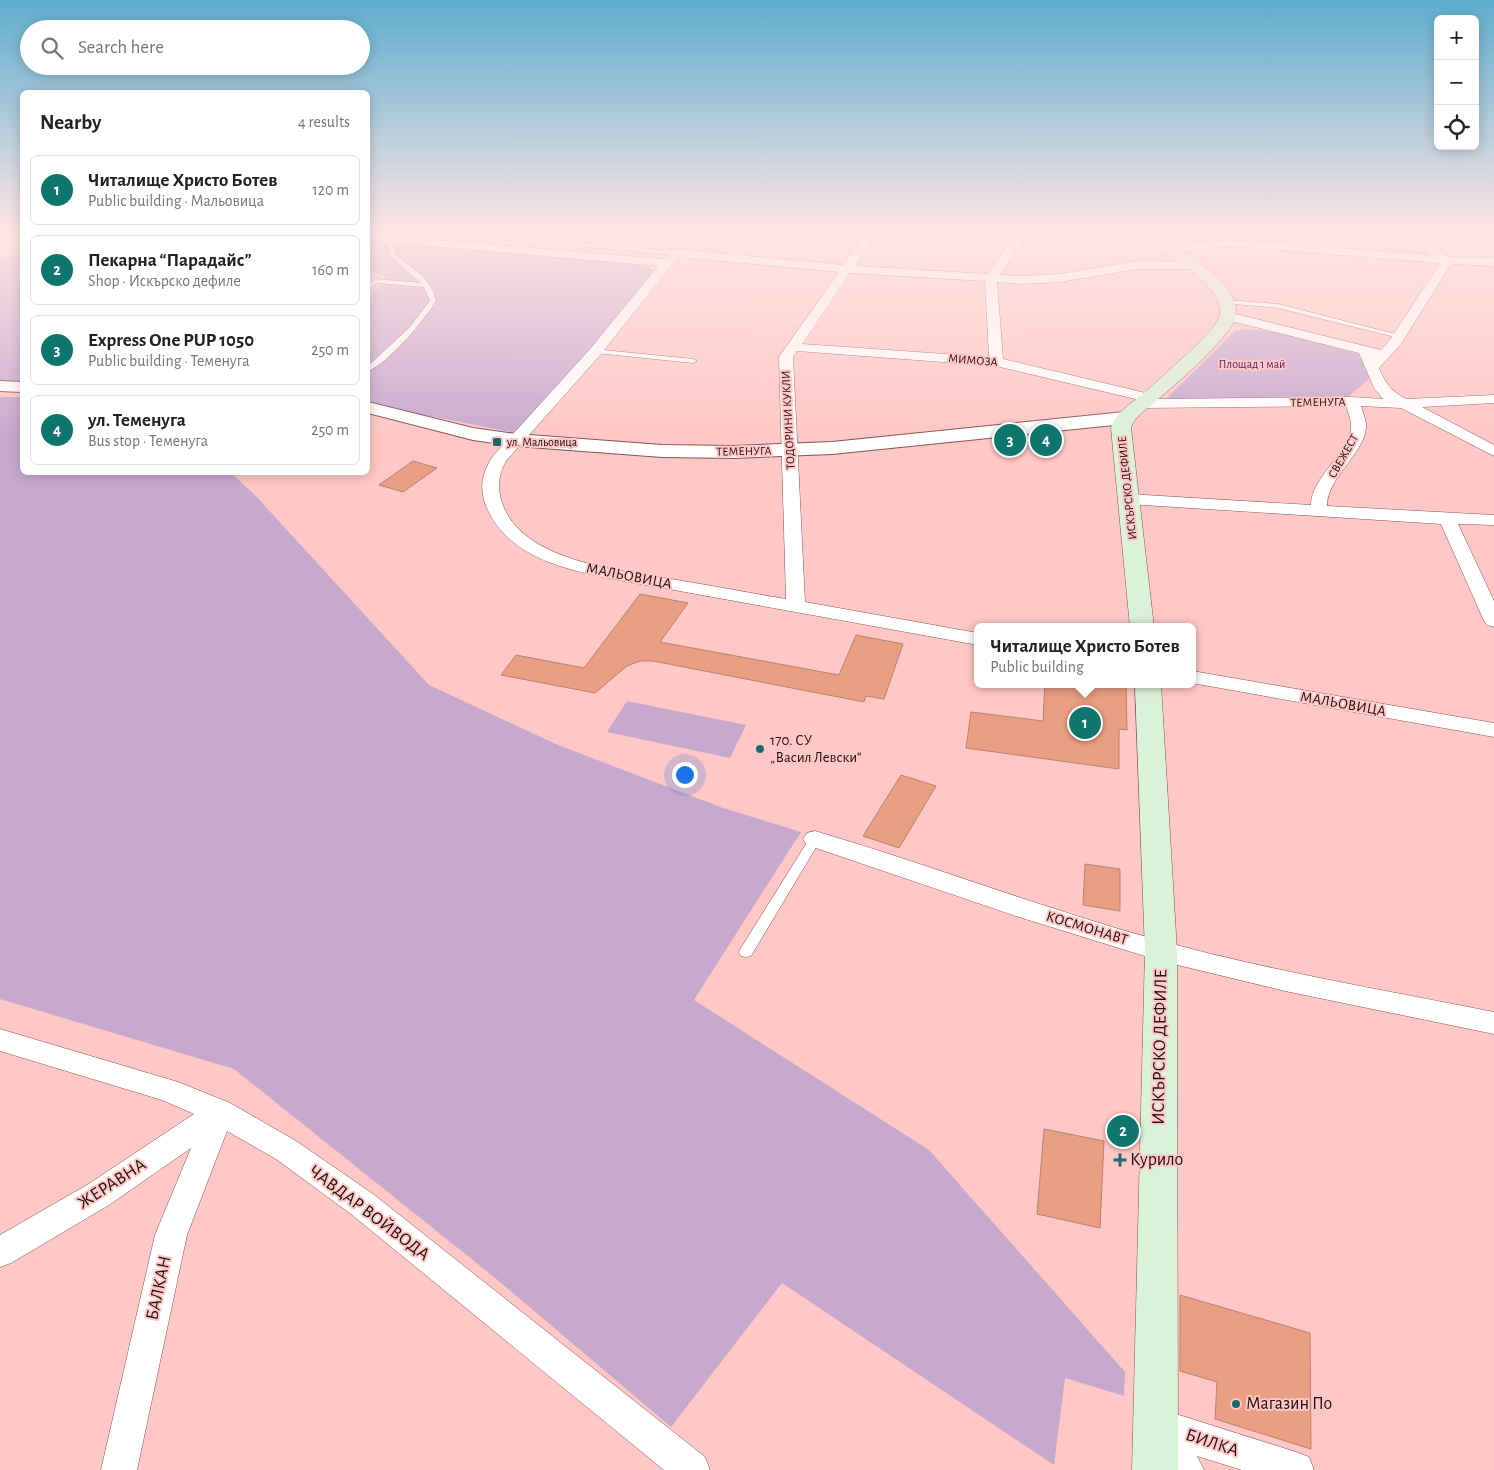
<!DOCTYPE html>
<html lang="en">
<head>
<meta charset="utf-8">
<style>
	:root { --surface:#fff; --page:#f6f6f6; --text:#222; --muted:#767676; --line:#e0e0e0; --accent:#0f766e }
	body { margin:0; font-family:"Alegreya Sans",sans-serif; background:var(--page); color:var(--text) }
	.controls { position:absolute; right:15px; top:15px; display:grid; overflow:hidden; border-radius:8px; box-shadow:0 2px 12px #0003 }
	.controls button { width:45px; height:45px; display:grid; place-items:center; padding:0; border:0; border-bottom:1px solid var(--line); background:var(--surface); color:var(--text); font:25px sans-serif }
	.you { position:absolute; left:684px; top:774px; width:18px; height:18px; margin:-12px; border:4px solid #fff; border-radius:50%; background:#1a73e8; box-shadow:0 0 0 8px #1a73e833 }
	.badge { display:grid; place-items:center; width:32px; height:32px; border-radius:50%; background:var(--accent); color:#fff; font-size:16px; font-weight:700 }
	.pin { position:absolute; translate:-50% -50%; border:2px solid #fff; box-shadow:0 1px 5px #0006 }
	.popup { position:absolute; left:974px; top:623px; width:222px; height:65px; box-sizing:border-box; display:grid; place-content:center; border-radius:8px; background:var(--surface); filter:drop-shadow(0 1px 4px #0005); font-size:16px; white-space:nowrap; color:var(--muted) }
	.popup b { font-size:19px; color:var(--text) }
	.popup::after { content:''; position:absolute; left:50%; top:100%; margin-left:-10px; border:10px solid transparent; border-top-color:var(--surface) }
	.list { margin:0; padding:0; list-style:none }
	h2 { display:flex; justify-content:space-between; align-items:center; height:65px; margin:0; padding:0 20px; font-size:21px }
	h2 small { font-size:16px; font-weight:400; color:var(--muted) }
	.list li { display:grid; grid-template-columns:32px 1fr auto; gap:15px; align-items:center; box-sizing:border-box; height:70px; margin:0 10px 10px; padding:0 10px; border:1px solid var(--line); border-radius:8px }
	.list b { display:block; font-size:19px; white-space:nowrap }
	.list p { margin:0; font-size:16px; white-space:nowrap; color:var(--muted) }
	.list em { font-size:16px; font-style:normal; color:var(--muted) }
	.icon { flex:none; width:28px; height:28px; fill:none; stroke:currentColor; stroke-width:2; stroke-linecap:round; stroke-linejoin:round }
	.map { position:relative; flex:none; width:1494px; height:1470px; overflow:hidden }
	.search { position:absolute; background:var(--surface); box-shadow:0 2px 12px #0003; left:20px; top:20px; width:350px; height:55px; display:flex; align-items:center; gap:12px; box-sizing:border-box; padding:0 18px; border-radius:28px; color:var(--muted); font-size:19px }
	.panel { position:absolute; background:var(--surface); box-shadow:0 2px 12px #0003; left:20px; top:90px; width:350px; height:385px; border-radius:8px }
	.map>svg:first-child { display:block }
	.green { fill:#c8a9ce }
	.building { fill:#ea9e82; stroke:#b48574 }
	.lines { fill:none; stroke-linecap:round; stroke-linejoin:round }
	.service-casing { stroke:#835453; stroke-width:1 }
	.minor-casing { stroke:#835453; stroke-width:1 }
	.tertiary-casing { stroke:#835453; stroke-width:2 }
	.secondary-casing { stroke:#835453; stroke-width:1 }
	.service { fill:#fff; fill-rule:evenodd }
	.minor { fill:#fff; fill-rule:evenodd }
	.tertiary { fill:#fff; fill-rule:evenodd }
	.secondary { fill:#daf2d7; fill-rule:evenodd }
	.poi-dot { fill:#1b686d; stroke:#ffc7c5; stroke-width:2 }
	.labels { text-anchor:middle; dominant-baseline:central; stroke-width:4; stroke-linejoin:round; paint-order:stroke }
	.far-street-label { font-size:12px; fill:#210f0e; stroke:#ffc7c5 }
	.far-park-label { font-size:12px; fill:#5e2369; stroke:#ffc7c5 }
	.far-poi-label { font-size:12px; fill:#210f0e; stroke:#ffc7c5; text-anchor:start }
	.street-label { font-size:15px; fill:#210f0e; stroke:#ffc7c5 }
	.poi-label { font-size:15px; fill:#210f0e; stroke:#ffc7c5; text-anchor:start }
	.near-street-label { font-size:18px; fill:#210f0e; stroke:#ffc7c5 }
	.near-poi-label { font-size:18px; fill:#210f0e; stroke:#ffc7c5; text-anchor:start }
</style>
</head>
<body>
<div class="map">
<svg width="1494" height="1470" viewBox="0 0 1494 1470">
	<rect width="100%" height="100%" fill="#ffc7c5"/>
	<g class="green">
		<path d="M368,231h8l-4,10 270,23 16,8 -142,161 -148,-29v-52l4,-5 -4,-1v-48l20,-20 -20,-8z"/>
		<path d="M22,253v130h-22v-125z"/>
		<path d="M1246,329l31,3 82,22 11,24 -22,19 -158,3 -23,-2 68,-67z"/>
		<path d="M0,397h22v75l209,1 22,20 176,192 129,60 165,63 78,24 -107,168 235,150 196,222 -1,24 -59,-18 -11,87 -272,-182 -111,144 -177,-150 -260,-208 -234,-70z"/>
		<path d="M627,701l119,24 -16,33 -123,-26z"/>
	</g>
	<g class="building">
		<path d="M413,461l24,7 -34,24 -24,-7z"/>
		<path d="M640,594l48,9 -28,39 179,33 17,-40 47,9 -19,55 -18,-3 -2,6 -211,-41h-13l-13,5 -32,27 -94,-18 15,-20 68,13z"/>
		<path d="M1045,684h81l1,46 -8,-1v40l-153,-21 5,-36 72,9z"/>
		<path d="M901,775l35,11 -37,62 -36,-12z"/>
		<path d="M1085,864l35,5v42l-37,-6z"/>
		<path d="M1044,1129l60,12 -4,87 -63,-14z"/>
		<path d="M1180,1295l130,38 1,116 -96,-30 2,-37 -37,-11z"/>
	</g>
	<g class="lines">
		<defs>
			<g id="service">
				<path d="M447,231l228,20 3,2 -3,2 -226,-21 -2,-1z"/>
				<path d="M385,237l10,10v8l29,22 9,14 3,10c-12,19 -47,62 -68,70v-5l41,-38 21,-27 -6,-14 -47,-4 -9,7v-5l7,-6 46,4 -31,-27 -1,-9 -7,-8z"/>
				<path d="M1226,300l52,4 125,32 -4,2 -121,-30 -54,-5v-2z"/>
				<path d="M593,349l100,10 4,2 -4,2 -97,-10h-3z"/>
				<path d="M815,835l4,1 2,3 -70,117 -5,1 -5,-1 -2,-4 2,-4 70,-112z"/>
			</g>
			<g id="minor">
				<path d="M378,231h12l-3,4 1,1 276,23 7,-9 4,-1 168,16 24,-34h12l-24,35 133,8 29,-43h12l-29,44 22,1 38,-2 77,-13 60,1 2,3 -6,4h-56l-77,13 -38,2 -25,-2 6,77 151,36 1,4 197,-2 31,2 -9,-11 -15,-35 -136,-34 -2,-3 7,-4 153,38 8,-9 50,-76v-2l-210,-17 -60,7 -6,-4 2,-2 64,-7 203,15 -26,-24h13l28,26 47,1v8l-43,-2 -50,80 -22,24c7,16 12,23 27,31l88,-4v8l-72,4 72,38v11l-93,-48 -40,-2c2,7 6,16 5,23 -4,27 -39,49 -39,77l167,9v10l-36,-1 36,77v26l-7,-2 -3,-4 -43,-97 -313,-20 -6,-1 -2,-4 2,-4 6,-1 183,11c0,-27 36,-50 40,-76 1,-7 -3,-17 -5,-23l-204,2 -5,-1 -2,-3 5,-4 -144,-34 -199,-15 -4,6 12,245 173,31v12l-365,-66c-49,-10 -106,-22 -127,-73 -7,-18 -4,-34 7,-50l98,-108 67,-82 -273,-24 -4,-1 -7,-6zM678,257l161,15 -60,85 7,242c-36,-6 -72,-13 -109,-19 -52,-9 -149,-17 -173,-72 -7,-17 -7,-31 2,-47l95,-107zM850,273l135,8 4,76 -187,-13z"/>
				<path d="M1192,671l302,52v14l-302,-54z"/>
				<path d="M815,831c116,34 229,78 346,110 110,30 222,49 333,71v22l-209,-43 -124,-30 -139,-43 -215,-73 -4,-6 4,-6z"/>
				<path d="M0,1029l178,53 52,21 66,38 77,53 332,263 5,13h-46l-313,-256 -75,-55 -49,-28 -40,104 -50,235h-36l54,-235 36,-87 -82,57 -98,58 -11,4v-32l87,-50 107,-71 -32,-14 -162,-49z"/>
				<path d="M1157,1408l139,44 13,5 5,13h-72l-45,-14 7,14h-39l-20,-33 -5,-12 5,-12z"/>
			</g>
			<g id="tertiary">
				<path d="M0,381l22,1v10l-22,-1z"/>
				<path d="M368,402l105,26 43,6 146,11 72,1 98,-4 292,-30 7,2 2,4 -2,4 -7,2 -292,30 -98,4 -72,-1 -146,-11 -43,-6 -105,-27z"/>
			</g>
			<g id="secondary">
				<path d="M1128,231c6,0 13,-1 19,0 18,6 43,24 58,36 14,11 34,29 31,49 -3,19 -63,71 -80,85 -9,9 -22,15 -25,27l23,199h-24l-19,-199c6,-17 20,-24 33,-35 15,-14 69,-60 75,-75 11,-34 -66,-72 -89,-84z"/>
				<path d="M1135,684h26l16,267 1,519h-46l13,-519z"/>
			</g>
		</defs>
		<use href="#service" class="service-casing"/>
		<use href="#minor" class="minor-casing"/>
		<use href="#tertiary" class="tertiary-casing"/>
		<use href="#secondary" class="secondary-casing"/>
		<use href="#service" class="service"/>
		<use href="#minor" class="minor"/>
		<use href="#tertiary" class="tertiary"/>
		<use href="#secondary" class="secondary"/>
	</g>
	<linearGradient id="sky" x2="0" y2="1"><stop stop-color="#5dacce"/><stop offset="0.53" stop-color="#ffe6e5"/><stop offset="1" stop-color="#ffe6e5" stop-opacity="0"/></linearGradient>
	<rect width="1494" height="437" fill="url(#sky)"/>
	<g class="poi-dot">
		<rect x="492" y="437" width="10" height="10" rx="2.5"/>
		<circle cx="760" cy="749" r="5"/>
		<path d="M1117.5 1152.5h5v5h5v5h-5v5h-5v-5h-5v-5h5z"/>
		<circle cx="1236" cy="1404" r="5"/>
	</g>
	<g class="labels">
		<g class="far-street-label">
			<text transform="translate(973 360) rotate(5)">МИМОЗА</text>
			<text transform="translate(1318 402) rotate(-1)">ТЕМЕНУГА</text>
			<text transform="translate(788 420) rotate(-93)">ТОДОРИНИ КУКЛИ</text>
			<text transform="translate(744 451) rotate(-1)">ТЕМЕНУГА</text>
			<text transform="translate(1343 456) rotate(-60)">СВЕЖЕСТ</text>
			<text transform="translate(1127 488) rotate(-96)">ИСКЪРСКО ДЕФИЛЕ</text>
		</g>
		<g class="far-park-label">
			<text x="1252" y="364">Площад 1 май</text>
		</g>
		<g class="far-poi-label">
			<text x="507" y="442">ул. Мальовица</text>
		</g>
		<g class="street-label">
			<text transform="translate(629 576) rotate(11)">МАЛЬОВИЦА</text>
			<text transform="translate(1343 704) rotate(10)">МАЛЬОВИЦА</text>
			<text transform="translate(1087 928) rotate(17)">КОСМОНАВТ</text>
		</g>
		<g class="poi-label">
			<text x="770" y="740">170. СУ<tspan x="770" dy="17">„Васил Левски“</tspan></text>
		</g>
		<g class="near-street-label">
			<text transform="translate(1160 1047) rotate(-89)">ИСКЪРСКО ДЕФИЛЕ</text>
			<text transform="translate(112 1184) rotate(-33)">ЖЕРАВНА</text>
			<text transform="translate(369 1213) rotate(37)">ЧАВДАР ВОЙВОДА</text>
			<text transform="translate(159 1288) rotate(-78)">БАЛКАН</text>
			<text transform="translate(1212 1443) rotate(18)">БИЛКА</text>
		</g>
		<g class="near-poi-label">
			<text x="1130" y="1160">Курило</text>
			<text x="1246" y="1404">Магазин По</text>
		</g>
	</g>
</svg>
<div class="controls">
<button>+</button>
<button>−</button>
<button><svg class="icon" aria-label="locate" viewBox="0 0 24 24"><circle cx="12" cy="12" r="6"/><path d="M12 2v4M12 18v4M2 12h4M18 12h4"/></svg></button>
</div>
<div class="you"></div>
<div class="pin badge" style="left:1085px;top:723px">1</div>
<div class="popup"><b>Читалище Христо Ботев</b>Public building</div>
<div class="pin badge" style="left:1123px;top:1131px">2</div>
<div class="pin badge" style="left:1010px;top:440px">3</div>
<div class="pin badge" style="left:1046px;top:440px">4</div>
<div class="search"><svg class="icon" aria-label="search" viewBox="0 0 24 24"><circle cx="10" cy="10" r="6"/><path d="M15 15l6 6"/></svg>Search here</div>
<section class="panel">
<h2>Nearby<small>4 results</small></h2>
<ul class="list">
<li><span class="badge">1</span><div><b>Читалище Христо Ботев</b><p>Public building · Мальовица</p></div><em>120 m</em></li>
<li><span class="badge">2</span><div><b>Пекарна “Парадайс”</b><p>Shop · Искърско дефиле</p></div><em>160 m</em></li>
<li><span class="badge">3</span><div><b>Express One PUP 1050</b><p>Public building · Теменуга</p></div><em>250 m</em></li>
<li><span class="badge">4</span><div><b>ул. Теменуга</b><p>Bus stop · Теменуга</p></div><em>250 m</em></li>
</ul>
</section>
</div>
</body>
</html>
